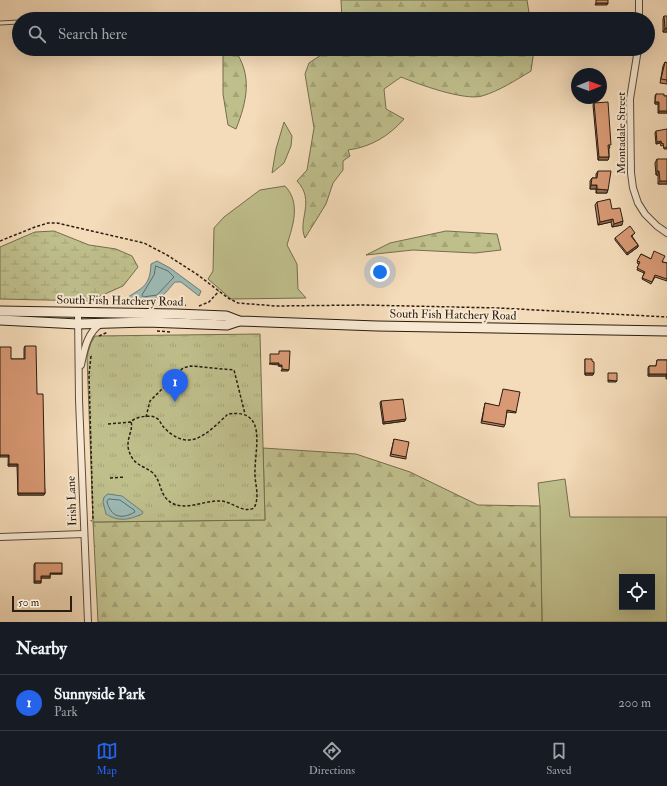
<!DOCTYPE html>
<html lang="en">
<head>
<meta charset="utf-8">
<style>
	:root { --surface:#171b24; --page:#20242c; --text:#f1f3f6; --muted:#9ea1a6; --line:#363941; --accent:#2563eb }
	body { margin:0; font-family:"IM FELL Double Pica",serif; background:var(--page); color:var(--text) }
	.controls { position:absolute; right:12px; bottom:12px; display:grid; overflow:hidden; border-radius:0px; box-shadow:0 4px 16px #0002 }
	.controls button { width:36px; height:36px; display:grid; place-items:center; padding:0; border:0; border-bottom:1px solid var(--line); background:var(--surface); color:var(--text); font:20px sans-serif }
	.compass { position:absolute; left:571px; top:68px; width:36px; height:36px; border-radius:50%; background:var(--surface); box-shadow:0 4px 16px #0002; rotate:89deg }
	.scale { position:absolute; left:12px; bottom:10px; width:60px; box-sizing:border-box; padding-left:4px; border:2px solid #2a1e11; border-top:0; font-size:11px; line-height:14px; white-space:nowrap; color:#2a1e11; -webkit-text-stroke:3px #f8e8d2; paint-order:stroke }
	.you { position:absolute; left:380px; top:272px; width:14px; height:14px; margin:-10px; border:3px solid #fff; border-radius:50%; background:#1a73e8; box-shadow:0 0 0 6px #1a73e833 }
	.badge { display:grid; place-items:center; width:26px; height:26px; border-radius:50%; background:var(--accent); color:#fff; font-size:13px; font-weight:700 }
	.pin { position:absolute; translate:-50% -33px; filter:drop-shadow(0 1px 2px #0008) }
	.pin::after { content:''; position:absolute; top:21px; width:14px; height:12px; background:inherit; clip-path:polygon(0 0,100% 0,50% 100%) }
	.list { margin:0; padding:0; list-style:none }
	h2 { display:flex; justify-content:space-between; align-items:center; height:52px; margin:0; padding:0 16px; font-size:17px }
	h2 small { font-size:13px; font-weight:400; color:var(--muted) }
	.list li { display:grid; grid-template-columns:26px 1fr auto; gap:12px; align-items:center; box-sizing:border-box; height:56px; padding:0 16px; border-top:1px solid var(--line) }
	.list b { display:block; font-size:15px; white-space:nowrap }
	.list p { margin:0; font-size:13px; white-space:nowrap; color:var(--muted) }
	.list em { font-size:13px; font-style:normal; color:var(--muted) }
	.icon { flex:none; width:22px; height:22px; fill:none; stroke:currentColor; stroke-width:2; stroke-linecap:round; stroke-linejoin:round }
	.map { position:relative; flex:none; width:667px; height:622px; overflow:hidden }
	.search { position:absolute; background:var(--surface); box-shadow:0 4px 16px #0002; left:12px; right:12px; top:12px; height:44px; display:flex; align-items:center; gap:10px; box-sizing:border-box; padding:0 14px; border-radius:22px; color:var(--muted); font-size:15px }
	.sheet { height:108px; background:var(--surface) }
	nav { display:flex; justify-content:space-around; align-items:center; box-sizing:border-box; height:56px; border-top:1px solid var(--line); background:var(--surface); font-size:11px; color:var(--muted) }
	nav a { display:grid; justify-items:center; gap:2px }
	nav .on { color:var(--accent) }
	.map>svg:first-child { display:block }
	.grass { fill:#bfbf8c; stroke:#746e4e; fill-rule:evenodd }
	.forest { fill:url(#forest-firs); stroke:#746e4e }
	.wetland { fill:url(#wetland-marsh); stroke:#746e4e }
	.park { fill:url(#park-tufts); stroke:#746e4e }
	.water { fill:#9cbab5; stroke:#6e7c73 }
	.lines { fill:none; stroke-linecap:round; stroke-linejoin:round }
	.shore { stroke:#636c63; stroke-width:1 }
	.service-casing { stroke:#5c4d3b; stroke-width:5 }
	.minor-casing { stroke:#5c4d3b; stroke-width:8 }
	.secondary-casing { stroke:#2a1e11; stroke-width:11 }
	.path { stroke:#2a1e11; stroke-width:1.5; stroke-dasharray:3 2; stroke-linecap:butt }
	.service { stroke:#f8e8d2; stroke-width:3 }
	.minor { stroke:#f8e8d2; stroke-width:6 }
	.secondary { stroke:#f8e8d2; stroke-width:9 }
	.wall { fill:#ba8464; stroke:#2a1e11 }
	.shaded-wall { fill:#976b51; stroke:#2a1e11 }
	.building { fill:#d89974; stroke:#2a1e11 }
	.labels { text-anchor:middle; dominant-baseline:central; stroke-width:4; stroke-linejoin:round; paint-order:stroke }
	.street-label { font-size:12px; fill:#2a1e11; stroke:#f8e8d2 }
</style>
</head>
<body>
<div class="map">
<svg width="667" height="622" viewBox="0 0 667 622">
	<defs>
		<pattern id="forest-firs" width="22" height="20" patternUnits="userSpaceOnUse"><rect width="22" height="20" fill="#bfbf8c"/><path d="M5 1l3.5 6h-7zM16 11l3.5 6h-7z" fill="#a4a478"/></pattern>
		<pattern id="wetland-marsh" width="20" height="14" patternUnits="userSpaceOnUse"><rect width="20" height="14" fill="#bfbf8c"/><path d="M1 5h8M5 5V1M11 12h8M15 12V8" fill="none" stroke="#a4a478"/></pattern>
		<pattern id="park-tufts" width="24" height="20" patternUnits="userSpaceOnUse"><rect width="24" height="20" fill="#bfbf8c"/><path d="M3 7l-1-3M5 7V3M7 7l1-3M15 17l-1-3M17 17v-4M19 17l1-3" fill="none" stroke="#a4a478"/></pattern>
	</defs>
	<rect width="100%" height="100%" fill="#f4dbb9"/>
	<filter id="stains"><feTurbulence type="fractalNoise" baseFrequency=".005" numOctaves="4"/><feColorMatrix values="0 0 0 0 .2 0 0 0 0 .09 0 0 0 0 .02 0 0 0 .5 -.17"/></filter>
	<radialGradient id="worn" r=".72"><stop offset=".6" stop-color="#630" stop-opacity="0"/><stop offset="1" stop-color="#630" stop-opacity=".3"/></radialGradient>
	<g class="grass">
		<path d="M284,122l8,14 -1,10 -7,17 -12,10 4,-24z"/>
		<path d="M285,186c16,17 8,39 2,59l10,19 1,25 8,9 -75,1 -23,-20 5,-8 1,-43 10,-11 36,-27z"/>
		<path d="M565,479l5,38h97v105h-125l-2,-116 -2,-23zM622,577h30v30h-30z"/>
	</g>
	<g class="forest">
		<path d="M341,0h186l3,19h-188z"/>
		<path d="M223,49h11c19,26 13,52 2,80l-8,-4 -5,-31z"/>
		<path d="M330,49h204v1l-3,21c-15,9 -32,20 -49,25 -18,5 -64,-12 -81,-19l-17,12 2,20 18,10c-15,17 -33,28 -56,31l2,6 -7,5v9l-10,13 -7,21 -21,34c-8,-18 11,-37 -8,-57l10,-11 7,-42 -9,-54 4,-11z"/>
		<path d="M446,231l51,3 4,16 -26,3 -62,-3 -47,5 24,-12z"/>
		<path d="M263,448l93,6 54,18 68,33 62,1 2,116h-444l-5,-100 172,-2z"/>
	</g>
	<path class="wetland" d="M54,231l35,14 27,4 16,7 6,11 -15,19 -34,15 -89,-2v-52l35,-15z"/>
	<path class="park" d="M260,334l5,186 -172,2 -6,-166 4,-13 4,-7z"/>
	<g class="water">
		<path d="M157,261l13,7 31,23 -2,5 -18,-14h-6c-5,5 -10,13 -16,16 -9,6 -23,5 -31,-1 16,-10 22,-12 23,-33z"/>
		<path d="M108,494l14,2 21,16 -1,2c-14,6 -23,8 -36,0l-3,-12 1,-5z"/>
	</g>
	<g class="lines">
		<g class="shore">
			<path d="M156,266l12,5 6,6 -17,18 -14,2 -1,-2 12,-20z"/>
			<path d="M109,499l11,1 14,10 1,2c-14,8 -24,5 -28,-10z"/>
		</g>
		<defs>
			<path id="service" d="M0,23l19,-1"/>
			<g id="minor">
				<path d="M639,0v19"/>
				<path d="M638,49l-8,50 1,74 2,15 5,15 7,11 12,12 10,7"/>
				<path d="M78,313l1,87 9,222"/>
				<path d="M81,365c3,-14 6,-33 20,-41"/>
				<path d="M0,537l84,-3"/>
			</g>
			<g id="secondary">
				<path d="M0,311l176,3 50,2 13,5 138,5 290,5"/>
				<path d="M0,320l78,4 69,-2 80,3 12,-4"/>
			</g>
		</defs>
		<use href="#service" class="service-casing"/>
		<use href="#minor" class="minor-casing"/>
		<use href="#secondary" class="secondary-casing"/>
		<g class="path">
			<path d="M0,241l35,-14 13,-4h9l87,20 23,12 31,20 30,23 10,5 38,3 87,-1 136,3 168,9"/>
			<path d="M178,306l10,-1"/>
			<path d="M199,306l10,-4 10,-11"/>
			<path d="M157,331l14,1"/>
			<path d="M99,336l9,-4"/>
			<path d="M91,356l-2,19 4,143 -2,3"/>
			<path d="M146,417l4,-16 33,-33 8,-2 43,4 11,44"/>
			<path d="M108,424l23,-2c3,-5 20,-8 25,-4 3,1 4,4 6,7 5,7 16,15 25,15 15,1 31,-17 41,-26 41,-6 26,36 27,60 0,11 5,23 -1,34 -11,6 -22,-7 -34,-7 -18,-1 -41,14 -55,-4 -5,-7 -5,-17 -12,-24 -10,-8 -19,-7 -24,-22 -4,-11 5,-22 2,-29"/>
			<path d="M110,478l15,-1"/>
		</g>
		<use href="#service" class="service"/>
		<use href="#minor" class="minor"/>
		<use href="#secondary" class="secondary"/>
	</g>
	<g class="wall">
		<path d="M664,16l3,16h-4v-13z"/>
		<path d="M665,62l2,1v21l-7,-1 3,-17z"/>
		<path d="M656,94l8,2h3v17h-9v-9h-3v-8z"/>
		<path d="M594,103l16,45h-1v9l-1,3h-10l-5,-55z"/>
		<path d="M656,131l11,18h-3l-1,-4 -2,1 -1,-3 -4,1 -1,-11z"/>
		<path d="M657,159l10,25h-9v-9h-2l-1,-12z"/>
		<path d="M598,171l9,22h-11v-4h-6v-8l2,-3h4v-4z"/>
		<path d="M597,202l15,7 10,16 -10,2 -1,-5 -13,3 -3,-20z"/>
		<path d="M635,233l-3,3 6,9v2l-11,8 -12,-15v-2z"/>
		<path d="M641,254l10,5 16,4v18l-12,-4 -4,7 -9,-5 2,-6 -7,-3 2,-6 -2,-1z"/>
		<path d="M25,346l12,48 8,99 -1,2h-26l-1,-29h-9l3,-107h13v-11z"/>
		<path d="M585,359l7,2 1,14h-8z"/>
		<path d="M657,360h10v19h-1v-3h-18v-8l1,-2h7z"/>
		<path d="M381,401l24,20 -22,3 -3,-21z"/>
		<path d="M485,403l31,9v1l-9,-1 -3,15 -23,-4z"/>
		<path d="M394,439l12,18v2l-16,-3z"/>
		<path d="M35,563l27,11h-12v4h-9v5h-7v-18z"/>
	</g>
	<g class="shaded-wall">
		<path d="M596,3h12l-1,2h-12z"/>
		<path d="M667,28v4h-4l2,-3z"/>
		<path d="M655,102h4l-1,2h-3z"/>
		<path d="M659,111h8v2h-9z"/>
		<path d="M661,141l-1,2 -4,1 1,-2z"/>
		<path d="M599,157h10l-1,3h-10z"/>
		<path d="M657,171h2l-1,4h-2z"/>
		<path d="M660,181h7v3h-9z"/>
		<path d="M591,185h6l-1,4h-6z"/>
		<path d="M597,189l11,1 -1,3h-11z"/>
		<path d="M613,219l-2,3 -13,3 2,-3z"/>
		<path d="M623,221l-1,4 -10,2 2,-3z"/>
		<path d="M638,245v2l-11,8v-2z"/>
		<path d="M270,363h9l-1,2 -9,-1z"/>
		<path d="M279,365h3v2l-4,-1z"/>
		<path d="M282,369l7,1 -1,1h-7z"/>
		<path d="M585,373h9l-1,2h-8z"/>
		<path d="M649,374h18l-1,2h-18z"/>
		<path d="M608,380l9,1 -1,1h-8z"/>
		<path d="M406,419l-1,2 -22,3 1,-2z"/>
		<path d="M0,455h9l-1,2h-8z"/>
		<path d="M9,464h9l-1,2h-9z"/>
		<path d="M18,493h27l-1,2h-26z"/>
		<rect x="50" y="573" width="12" height="1"/>
		<rect x="41" y="576" width="9" height="2"/>
		<path d="M35,581h6v2h-7z"/>
	</g>
	<g class="building">
		<rect x="596" y="0" width="12" height="3"/>
		<path d="M664,16h3v12l-2,1z"/>
		<path d="M665,62l2,1v17l-6,-1z"/>
		<path d="M656,94h8v2h3v15h-8v-9h-4z"/>
		<path d="M608,102l3,43h-3l1,12h-10l-5,-54z"/>
		<path d="M667,129v18l-3,1 -1,-5 -1,1 -1,-3 -4,1 -1,-11z"/>
		<path d="M657,159h10v22h-7l-1,-10h-2z"/>
		<path d="M598,171h13l-3,19 -11,-1v-4h-6l1,-7h5z"/>
		<path d="M610,199l2,10 8,-1 3,13 -9,3 -1,-5 -13,3 -3,-20z"/>
		<path d="M630,226l5,7 -4,3 7,9 -11,8 -12,-15z"/>
		<path d="M654,251l11,5 -3,6 5,1v16l-12,-4 -3,7 -10,-4 3,-6 -8,-4 3,-6 -3,-1 4,-7 10,5z"/>
		<path d="M25,346h11l1,48h6l2,99h-27v-29h-9v-9h-9v-108h11v12h14z"/>
		<path d="M279,351h11l-1,19 -7,-1v-4h-3v-2h-9v-9h9z"/>
		<path d="M585,359h7v2l2,1v11h-9z"/>
		<path d="M657,360h10v17v-3h-18v-8h7z"/>
		<path d="M608,373h9v8l-9,-1z"/>
		<path d="M503,389l17,3 -4,20 -9,-2 -2,15 -23,-4 3,-18 14,3z"/>
		<path d="M403,399l3,20 -22,3 -3,-21z"/>
		<path d="M394,439l15,3 -3,15 -15,-3z"/>
		<path d="M35,563h27v10h-12v3h-9v5h-6z"/>
	</g>
	<g class="labels">
		<g class="street-label">
			<text transform="translate(621 133) rotate(-90)">Montadale Street</text>
			<text transform="translate(120 301) rotate(1)">South Fish Hatchery Road</text>
			<text transform="translate(453 315) rotate(1)">South Fish Hatchery Road</text>
			<text transform="translate(72 501) rotate(-92)">Irish Lane</text>
		</g>
	</g>
	<rect width="100%" height="100%" filter="url(#stains)"/>
	<rect width="100%" height="100%" fill="url(#worn)"/>
</svg>
<div class="controls">
<button><svg class="icon" aria-label="locate" viewBox="0 0 24 24"><circle cx="12" cy="12" r="6"/><path d="M12 2v4M12 18v4M2 12h4M18 12h4"/></svg></button>
</div>
<svg class="compass" viewBox="-18 -18 36 36"><path d="M0-13l5 13h-10z" fill="#e53935"/><path d="M0 13l5-13h-10z" fill="#9ea1a6"/></svg>
<div class="scale">50 m</div>
<div class="you"></div>
<div class="pin badge" style="left:175px;top:402px">1</div>
<div class="search"><svg class="icon" aria-label="search" viewBox="0 0 24 24"><circle cx="10" cy="10" r="6"/><path d="M15 15l6 6"/></svg>Search here</div>
</div>
<section class="sheet">
<h2>Nearby<small></small></h2>
<ul class="list">
<li><span class="badge">1</span><div><b>Sunnyside Park</b><p>Park</p></div><em>200 m</em></li>
</ul>
</section>
<nav>
<a class="on"><svg class="icon" aria-label="map" viewBox="0 0 24 24"><path d="M3 6l6-2 6 2 6-2v14l-6 2-6-2-6 2zM9 4v14M15 6v14"/></svg>Map</a>
<a><svg class="icon" aria-label="directions" viewBox="0 0 24 24"><path d="M12 3l9 9-9 9-9-9zM9 14v-3h6M13 9l2 2-2 2"/></svg>Directions</a>
<a><svg class="icon" aria-label="saved" viewBox="0 0 24 24"><path d="M7 4h10v16l-5-4-5 4z"/></svg>Saved</a>
</nav>
</body>
</html>
